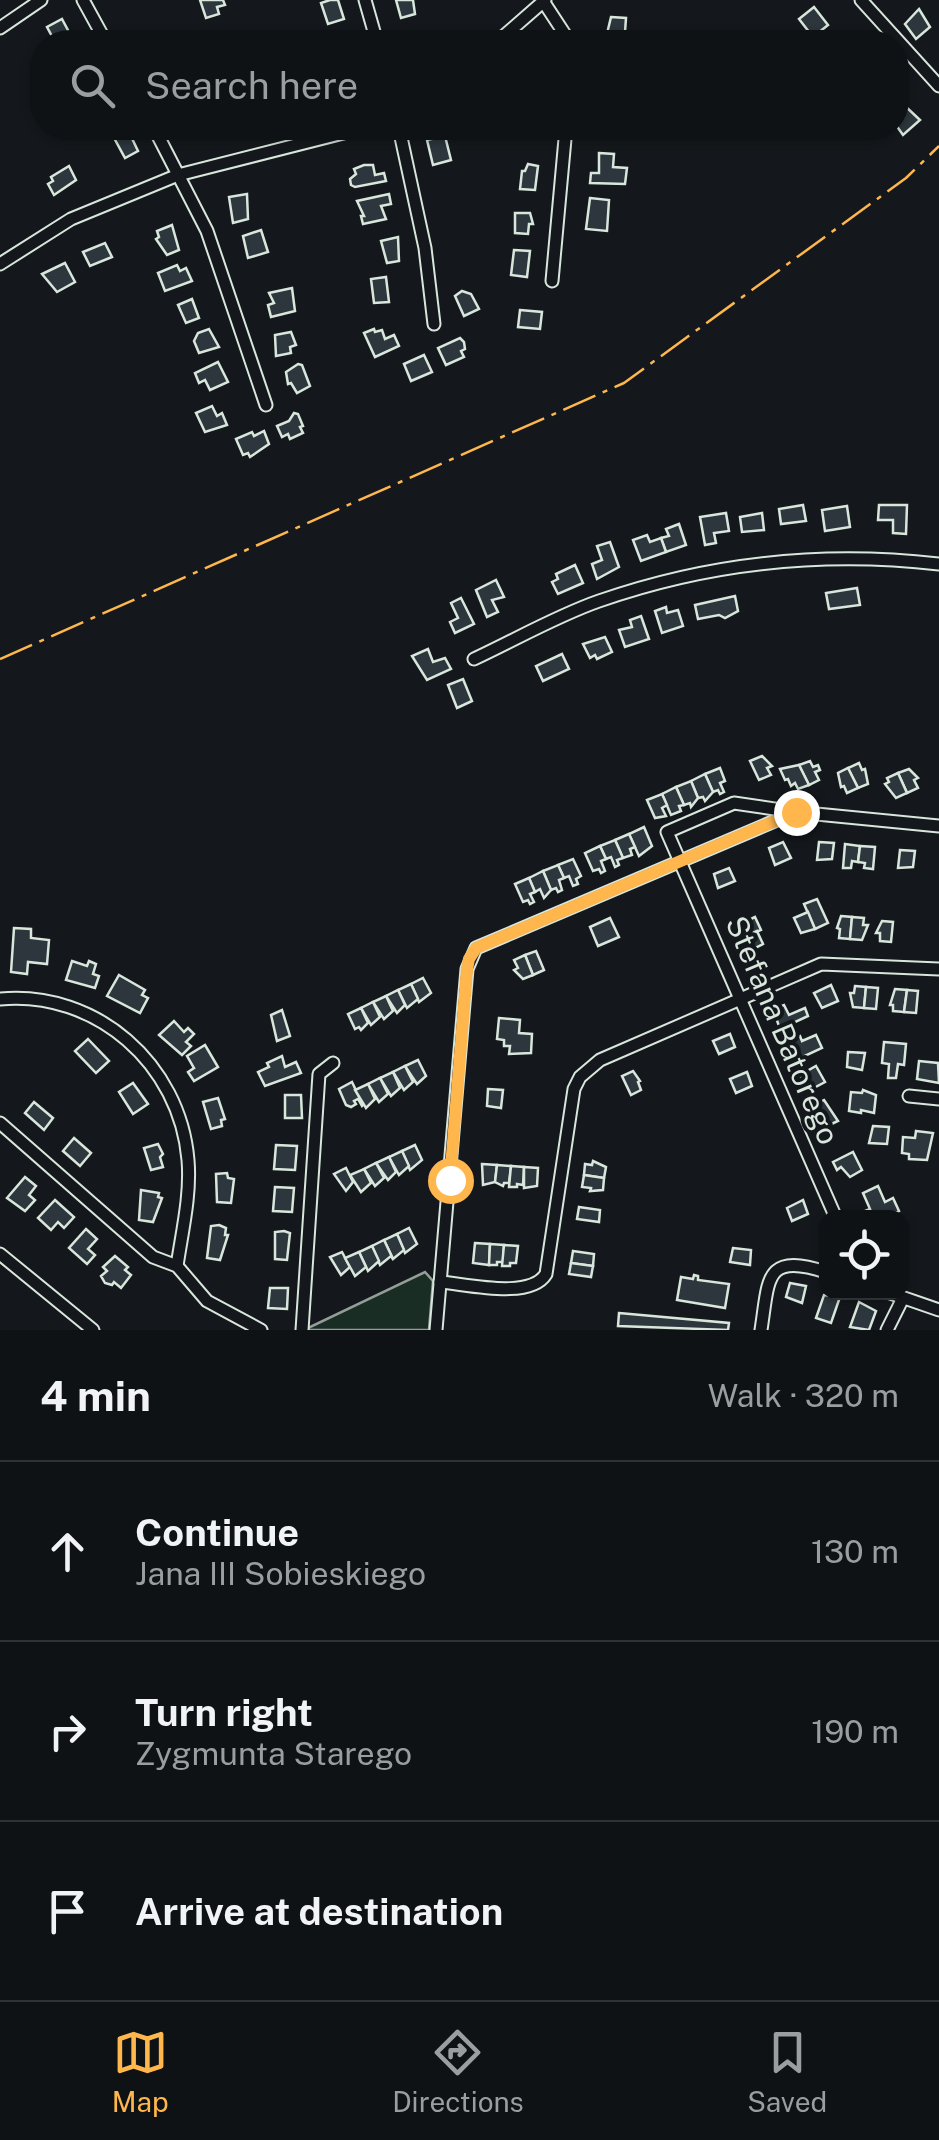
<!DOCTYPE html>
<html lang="en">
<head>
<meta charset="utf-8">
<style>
	:root { --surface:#0f1215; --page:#181b1e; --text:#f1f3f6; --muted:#9b9ea0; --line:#2f3234; --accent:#ffb74d }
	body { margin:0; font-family:"Public Sans",sans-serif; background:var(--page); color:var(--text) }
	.controls { position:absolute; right:30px; bottom:30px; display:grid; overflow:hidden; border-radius:20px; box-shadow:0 2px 8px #0004 }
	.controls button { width:90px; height:90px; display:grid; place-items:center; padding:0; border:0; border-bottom:2px solid var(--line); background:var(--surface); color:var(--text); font:50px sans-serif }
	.stop { position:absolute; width:30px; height:30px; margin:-22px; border:8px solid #ffb74d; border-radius:50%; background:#fff }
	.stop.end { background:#ffb74d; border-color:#fff; box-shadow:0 2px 10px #0008 }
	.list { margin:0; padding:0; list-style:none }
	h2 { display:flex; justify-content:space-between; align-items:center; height:130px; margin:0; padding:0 40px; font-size:42px }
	h2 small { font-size:32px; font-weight:400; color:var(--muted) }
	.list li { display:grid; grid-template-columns:65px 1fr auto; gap:30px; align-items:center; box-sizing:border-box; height:180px; padding:0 40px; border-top:2px solid var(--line) }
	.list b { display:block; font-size:38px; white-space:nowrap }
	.list p { margin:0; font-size:32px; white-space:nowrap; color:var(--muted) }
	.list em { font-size:32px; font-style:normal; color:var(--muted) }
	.icon { flex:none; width:55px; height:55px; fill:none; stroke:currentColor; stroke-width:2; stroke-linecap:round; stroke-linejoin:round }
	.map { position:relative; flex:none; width:939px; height:1330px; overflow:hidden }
	.search { position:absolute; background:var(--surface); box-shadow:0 2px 8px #0004; left:30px; right:30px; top:30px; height:110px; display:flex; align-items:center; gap:25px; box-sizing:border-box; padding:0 35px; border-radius:40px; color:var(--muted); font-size:38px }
	.sheet { height:670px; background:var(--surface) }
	nav { display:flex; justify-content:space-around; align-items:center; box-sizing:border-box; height:140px; border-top:2px solid var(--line); background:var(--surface); font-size:28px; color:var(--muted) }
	nav a { display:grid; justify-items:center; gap:5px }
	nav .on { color:var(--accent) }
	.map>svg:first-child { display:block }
	.green { fill:#1a2d24; stroke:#939e99; stroke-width:2.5 }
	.building { fill:#2c363c; stroke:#d8e6dc; stroke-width:2.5 }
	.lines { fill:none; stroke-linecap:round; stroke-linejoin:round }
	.street-casing { stroke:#d8e6dc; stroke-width:15 }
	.street { stroke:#14181c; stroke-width:11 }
	.power { stroke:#ffb74d; stroke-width:2.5; stroke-dasharray:35 8 5 8; stroke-linecap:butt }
	.route { stroke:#ffb74d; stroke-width:12 }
	.labels { text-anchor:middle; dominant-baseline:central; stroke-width:8; stroke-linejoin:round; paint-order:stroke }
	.street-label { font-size:30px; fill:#d8e6dc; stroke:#14181c }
</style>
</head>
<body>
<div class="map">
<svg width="939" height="1330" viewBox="0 0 939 1330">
	<rect width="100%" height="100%" fill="#14181c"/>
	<path class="green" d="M425,1272l8,9 -4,49h-125z"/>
	<g class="building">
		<path d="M200,0h23l2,5 -8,2 2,7 -13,4z"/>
		<path d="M330,0h8l6,19 -16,5 -7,-21z"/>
		<path d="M396,0h17l2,14 -14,4z"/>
		<path d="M814,7l14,18 -15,12 -14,-18z"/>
		<path d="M919,9l11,18 -14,12 -11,-15z"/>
		<path d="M611,17l15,1 -1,14 17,2 -1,8h-36z"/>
		<path d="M62,19l8,15 3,8h-18l-8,-15z"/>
		<path d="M904,105l16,15 -17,15 -7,-10v-13z"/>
		<path d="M127,128l11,23 -13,7 -12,-22z"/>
		<path d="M445,136l6,24 -18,5 -6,-25z"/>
		<path d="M599,153l15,1 -1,13 14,1 -2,16 -35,-1 1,-10h8z"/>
		<path d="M528,164l10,2 -3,24 -15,-1 2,-18h3z"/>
		<path d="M364,165h9l2,10 9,-2 2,8 -31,6 -4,-2 -1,-6 6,-5 -2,-5z"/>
		<path d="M69,166l7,14 -22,15 -6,-11 5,-3 -2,-4z"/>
		<path d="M247,194l1,25 -15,4 -4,-26z"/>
		<path d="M389,194l2,10 -10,2 5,13 -23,5 -2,-8h3l-7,-15z"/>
		<path d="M590,198l19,2 -2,31 -21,-2z"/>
		<path d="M515,213h15l3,11h-4l-1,10 -13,-1z"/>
		<path d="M172,225l7,25 -12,5 -11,-16 3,-2 -2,-6z"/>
		<path d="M261,230l7,22 -20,6 -5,-22z"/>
		<path d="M398,237l1,24 -12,2 -6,-22z"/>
		<path d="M105,243l7,14 -22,9 -7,-14z"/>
		<path d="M514,250l16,1 -3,26 -16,-2z"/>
		<path d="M65,263l10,19 -18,10 -15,-18z"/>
		<path d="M177,265l3,6 6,-3 6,13 -27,10 -7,-18z"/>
		<path d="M386,277l3,25 -15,1 -3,-24z"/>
		<path d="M292,288l3,23 -24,6 -3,-12 6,-2 -5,-10z"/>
		<path d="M462,291l9,3 8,15 -15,7 -9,-20z"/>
		<path d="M192,299l7,19 -13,5 -8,-18z"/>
		<path d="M520,310l22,2 -2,17 -22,-2z"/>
		<path d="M209,329l10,18 -20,6 -5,-12 4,-8z"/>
		<path d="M374,329l1,3 7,-2 3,9 9,-4 5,11 -24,11 -11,-24z"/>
		<path d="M291,332l5,13 -6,2 1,6 -15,3 -1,-21z"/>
		<path d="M460,338l4,4 1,7 -4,2 3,6 -18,8 -8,-17z"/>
		<path d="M424,355l8,17 -21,9 -7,-17z"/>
		<path d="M218,362l10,20 -18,8 -5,-10 -6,3 -4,-10z"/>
		<path d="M298,364l4,1 8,21 -13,7 -6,-10 -3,1 -2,-12z"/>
		<path d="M212,406l5,10 5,-3 5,12 -22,7 -9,-19z"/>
		<path d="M294,413l4,1 5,12 -3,1 3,6 -13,6 -2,-5 -6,3 -5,-11 12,-5z"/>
		<path d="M264,431l5,13 -19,13 -2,-4 -5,2 -7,-16 16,-7 2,4z"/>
		<path d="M803,505l3,16 -25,3 -2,-15z"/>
		<path d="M879,505h28l-1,29 -13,-1v-13h-15z"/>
		<path d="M847,506l3,21 -25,4 -3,-21z"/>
		<path d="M726,513l3,18 -15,2 2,10 -11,2 -5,-28z"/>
		<path d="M762,513l2,17 -22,2 -2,-15z"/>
		<path d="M679,524l7,21 -20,7 -5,-14 8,-2 -3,-7z"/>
		<path d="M647,535l3,7 11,-4 5,14 -25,9 -8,-21z"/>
		<path d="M610,542l9,25 -22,12 -5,-15 10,-4 -5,-14z"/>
		<path d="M575,565l8,18 -25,11 -6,-12 6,-3 -2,-5z"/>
		<path d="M496,580l8,17 -12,3 6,12 -11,5 -11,-27z"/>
		<path d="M857,588l3,17 -31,4 -3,-16z"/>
		<path d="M735,596l3,15 -13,7 -6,-3 -21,4 -3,-14z"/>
		<path d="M461,598l13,26 -19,9 -5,-11 8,-4 -7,-15z"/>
		<path d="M666,607l1,6 11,-3 5,16 -21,7 -7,-22z"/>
		<path d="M641,616l8,23 -24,8 -6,-17 13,-3 -2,-7z"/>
		<path d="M605,637l7,15 -15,7 -2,-4 -5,3 -7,-14z"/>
		<path d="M428,649l5,13 12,-4 6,11 -24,11 -15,-24z"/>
		<path d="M562,654l7,15 -26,12 -7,-15z"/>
		<path d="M463,679l9,22 -15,7 -9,-23z"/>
		<path d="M762,756l10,10 -5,2 4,7 -12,5 -9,-19z"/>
		<path d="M810,761l3,6 5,-2 2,5 -5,2 4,8 -10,5 -10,-20z"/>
		<path d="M859,763l3,7 3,-1 3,15 -10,4 -10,-20z"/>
		<path d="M799,765l10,20 -11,4 -3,-6 -4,3 -3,-7 -3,1 -5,-11z"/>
		<path d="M720,768l5,13 -5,2 4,9 -4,2 -2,-4 -5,2 -8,-18z"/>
		<path d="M848,768l10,20 -11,5 -3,-7 -3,1 -3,-14z"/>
		<path d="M909,769l9,9 -4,2 4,8 -11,5 -9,-20z"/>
		<path d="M898,773l9,20 -11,5 -11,-14 4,-2 -2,-4z"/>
		<path d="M705,774l8,18 -8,9 -2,-4 -5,1 -7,-17z"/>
		<path d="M691,781l7,17 -7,9 -1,-4 -6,2 -8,-18z"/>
		<path d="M676,787l8,18 -5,1 2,5 -10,4 -9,-21z"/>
		<path d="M662,794l5,11 -5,3 4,8 -11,2 -8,-18z"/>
		<path d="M644,827l8,19 -13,10 -10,-22z"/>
		<path d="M629,834l6,13 -5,2 2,6 -9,3 -8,-18z"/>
		<path d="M615,840l8,18 -6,2 2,5 -4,2 -4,-10 -5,2 -6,-13z"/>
		<path d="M783,842l8,16 -16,7 -6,-17z"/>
		<path d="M819,842l15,1 -2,16 -15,1z"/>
		<path d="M845,844l15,2 -2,16 -6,-1 -1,7h-8z"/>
		<path d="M600,846l6,13 -5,2 4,10 -4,2 -2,-4 -6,2 -8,-18z"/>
		<path d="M860,846l15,1 -2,22 -9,-1 1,-5 -7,-1z"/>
		<path d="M900,850l15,1 -2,16 -15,1z"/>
		<path d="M573,859l8,17 -5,3 2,5 -5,2 -4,-10 -5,2 -6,-13z"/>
		<path d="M558,865l6,13 -5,2 3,10 -4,2 -2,-4 -5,2 -8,-19z"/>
		<path d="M729,868l6,13 -17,7 -4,-14z"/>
		<path d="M543,871l8,19 -7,8 -4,-9 -5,3 -6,-14z"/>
		<path d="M529,878l6,14 -5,2 4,8 -4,2 -2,-4 -5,2 -8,-18z"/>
		<path d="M817,899l11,24 -13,6 -11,-25z"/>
		<path d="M808,912l7,17 -14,4 -7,-15z"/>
		<path d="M841,916l11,1 -2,22 -11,-1 1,-9 -3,-1z"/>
		<path d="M755,917l6,13 -20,9 -5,-13z"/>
		<path d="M852,917l12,1 -1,7h5l-6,15 -12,-1z"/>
		<path d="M610,918l9,19 -21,9 -8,-19z"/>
		<path d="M882,921l11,1 -2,20 -11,-1v-8h-4z"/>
		<path d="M14,928l17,1v9l18,2 -2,24 -19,-2 -1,12 -16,-2z"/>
		<path d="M757,931l6,13 -16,8 -5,-14z"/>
		<path d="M536,951l8,19 -11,5 -8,-20z"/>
		<path d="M525,955l8,20 -10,4 -9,-9 4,-2 -4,-8z"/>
		<path d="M72,961l15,5 2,-5 7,3 -3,10 6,2 -4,12 -29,-8z"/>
		<path d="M119,975l26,15 -3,5 6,3 -8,15 -33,-17z"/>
		<path d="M423,978l8,15 -12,9 -8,-18z"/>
		<path d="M411,984l7,15 -11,9 -9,-18z"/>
		<path d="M831,985l7,16 -16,7 -8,-15z"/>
		<path d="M855,986l11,1 -2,21 -11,-1 -3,-14h4z"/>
		<path d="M866,987l12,1 -2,21 -12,-1z"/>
		<path d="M895,989l12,1 -3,22 -11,-1v-6h-3z"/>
		<path d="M398,990l7,15 -8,8 -11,-17z"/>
		<path d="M907,990l11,1 -2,22 -12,-1z"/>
		<path d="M386,996l7,15 -9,8 -11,-17z"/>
		<path d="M373,1002l7,15 -9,8 -10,-17z"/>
		<path d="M784,1005l5,10 16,-7 3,8 -28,13 -7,-20z"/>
		<path d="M361,1008l7,15 -7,7 -2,-3 -4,2 -7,-15z"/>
		<path d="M282,1010l8,26 -13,5 -6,-26z"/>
		<path d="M499,1018l21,2 -1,13 13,1 -1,19 -22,1 1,-8h-6v-6l-7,-1z"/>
		<path d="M174,1021l10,11 4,-4 6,6 -8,8 5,4 -9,9 -23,-20z"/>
		<path d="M730,1034l5,13 -16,7 -6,-13z"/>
		<path d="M816,1035l6,13 -28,13 -7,-20 13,-5 2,5z"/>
		<path d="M88,1039l21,22 -13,12 -21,-22z"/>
		<path d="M884,1042l22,2 -2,21 -6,-1 -2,14h-8l1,-14 -7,-1z"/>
		<path d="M205,1045l13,22 -24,14 -6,-9 6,-4 -7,-12z"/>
		<path d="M848,1052l17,1 -3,17 -15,-3z"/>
		<path d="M282,1056l3,11 11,-5 5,11 -36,13 -7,-14 11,-5 -2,-4z"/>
		<path d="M418,1060l8,16 -9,8 -12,-18z"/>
		<path d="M919,1061l19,2 1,20 -22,-4z"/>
		<path d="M405,1066l8,16 -9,8 -11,-18z"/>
		<path d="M816,1066l9,16 -17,9 -8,-16z"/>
		<path d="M633,1071l7,10 -2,1 3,8 -10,5 -9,-19z"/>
		<path d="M393,1072l7,16 -9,8 -11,-18z"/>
		<path d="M747,1072l5,14 -16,7 -6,-14z"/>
		<path d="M380,1078l8,16 -9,8 -11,-18z"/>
		<path d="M352,1082l11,23 -1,1 -4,-7 -4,2 2,3 -5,3 -5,-2 -7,-16z"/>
		<path d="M133,1083l15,21 -15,10 -14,-22z"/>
		<path d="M368,1084l7,15 -9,9 -11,-18z"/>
		<path d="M488,1089l15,1 -2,18 -14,-2z"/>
		<path d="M863,1090l13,5 -2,18 -13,-3v3l-12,-2 2,-19 11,1z"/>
		<path d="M285,1095h16l1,23h-17z"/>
		<path d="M218,1098l7,21 -4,1 1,6 -11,3 -8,-27z"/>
		<path d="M824,1100l14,21 -17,8 -11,-22z"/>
		<path d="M34,1102l19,16 -9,12 -19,-17z"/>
		<path d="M873,1126l16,1 -2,17 -18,-1z"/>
		<path d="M916,1131l17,2 -6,27 -18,-1v-5l-7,-1 1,-16 12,1z"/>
		<path d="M74,1138l17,15 -11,13 -17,-15z"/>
		<path d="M158,1144l5,10 -3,3 3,10 -12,3 -7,-22z"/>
		<path d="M276,1145l21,1 -2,24 -21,-1z"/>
		<path d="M415,1145l7,15 -12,10 -8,-19z"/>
		<path d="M402,1151l7,15 -10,9 -10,-18z"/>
		<path d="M853,1152l9,18 -12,7 -9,-10 -4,3 -4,-8z"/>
		<path d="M389,1157l7,15 -8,8 -12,-17z"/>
		<path d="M593,1161l13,6 -2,11 -20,-3 1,-11 7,1z"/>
		<path d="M376,1163l8,15 -9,8 -11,-17z"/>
		<path d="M482,1164l15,1 -2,17 -12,3z"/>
		<path d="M497,1165l14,1 -2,17h-5l-1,3 -8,-4z"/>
		<path d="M511,1166l13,1 -1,18 -6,-1v3h-8z"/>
		<path d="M524,1167l14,1 -1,18 -13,2z"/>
		<path d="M346,1168l7,14 -7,9 -12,-17z"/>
		<path d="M364,1169l7,14 -10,9 -11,-17z"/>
		<path d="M227,1173l1,5 6,1 -3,24 -14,-1 -1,-28z"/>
		<path d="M584,1175l20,3 -1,12 -13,1 1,-3 -9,-1z"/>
		<path d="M25,1177l11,9 -7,9 6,5 -10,11 -18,-13z"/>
		<path d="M878,1186l7,16 8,-4 6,13 -13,7h-27l-1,-4 12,-5 -7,-16z"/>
		<path d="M275,1187l19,1 -2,24 -19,-1z"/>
		<path d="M141,1190l18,3 -1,4 4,1 -9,24 -14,-2z"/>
		<path d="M55,1200l19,17 -10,11 -6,-6 -7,8 -13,-12z"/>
		<path d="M803,1200l5,14 -16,7 -5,-13z"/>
		<path d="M579,1207l21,3 -1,12 -22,-3z"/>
		<path d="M219,1225l7,3 -1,7h3l-8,25 -13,-2 4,-32z"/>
		<path d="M409,1228l8,16 -12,9 -8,-19z"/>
		<path d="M86,1229l11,10 -9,10 7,6 -8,9 -18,-16z"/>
		<path d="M284,1231l6,2 -3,27 -12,-1v-27z"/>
		<path d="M397,1234l7,16 -11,9 -9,-19z"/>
		<path d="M384,1240l9,19 -2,-3 -11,9 -8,-19z"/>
		<path d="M475,1243l15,1 -1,21 -16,-2z"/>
		<path d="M490,1244l14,1 -1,17h-6v3h-8z"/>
		<path d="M504,1245l14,1 -2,17h-6v3h-8z"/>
		<path d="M372,1246l7,15 -11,10 -9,-19z"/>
		<path d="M733,1248l18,2 -1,15 -20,-3z"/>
		<path d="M573,1251l21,3 -1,12 -22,-3z"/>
		<path d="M342,1252l8,15 -9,8 -11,-18z"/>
		<path d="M359,1252l7,15 -11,9 -10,-18z"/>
		<path d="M115,1256l13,11 -3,3 6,5 -10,13 -7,-6 -2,3 -7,-2 -4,-7 6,-5 -4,-4z"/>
		<path d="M571,1263l22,3 -2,11 -22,-3z"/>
		<path d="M694,1275l4,1v4l31,4 -4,24 -48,-8 4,-23 12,2z"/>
		<path d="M790,1283l16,3 -4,17 -16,-6z"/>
		<path d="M270,1288h18l-1,21 -19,-1z"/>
		<path d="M824,1295l16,2 -9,26 -15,-5z"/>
		<path d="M859,1302l17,9 -7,19 -19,-3z"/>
		<path d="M619,1313l110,10 -1,7 -110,-4z"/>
	</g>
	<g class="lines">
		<defs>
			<g id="street">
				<path d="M83,0l23,42"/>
				<path d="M365,0l12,42"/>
				<path d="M861,0l78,86"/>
				<path d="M543,1l23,35 1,6"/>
				<path d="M0,28l41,-28"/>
				<path d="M497,42l48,-42"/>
				<path d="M154,128l53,103 59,174"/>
				<path d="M399,128l26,120 9,76"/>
				<path d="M0,264l71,-45 107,-44 185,-47"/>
				<path d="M552,281l14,-153"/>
				<path d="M474,659c41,-19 82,-43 125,-58 109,-38 225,-50 340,-37"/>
				<path d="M795,812l-61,-9 -67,29 169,386"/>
				<path d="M0,999c96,-9 180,65 188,161 3,35 -6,72 -11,106"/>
				<path d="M909,1096l30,3"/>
				<path d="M0,1123l153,134 24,9 30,35 54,29"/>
				<path d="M0,1254l93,76"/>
				<path d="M440,1282c27,2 90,18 106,-8l28,-185 6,-12 20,-17 221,-96 118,5"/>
				<path d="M887,1292l52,18"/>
				<path d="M302,1330l17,-256 14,-11"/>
				<path d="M436,1330l31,-361 9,-21 320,-136 143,14"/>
				<path d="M761,1330c8,-51 3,-78 65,-58"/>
				<path d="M887,1330l16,-32"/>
			</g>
		</defs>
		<use href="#street" class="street-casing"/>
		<use href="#street" class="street"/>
		<path class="power" d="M0,659l624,-276 282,-205 33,-32"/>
	</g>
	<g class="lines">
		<path class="route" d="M450,1180l17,-211 2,-10 7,-11 320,-136"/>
	</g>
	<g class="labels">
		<g class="street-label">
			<text transform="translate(783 1030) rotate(67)">Stefana Batorego</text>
		</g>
	</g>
</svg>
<div class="controls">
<button><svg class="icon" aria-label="locate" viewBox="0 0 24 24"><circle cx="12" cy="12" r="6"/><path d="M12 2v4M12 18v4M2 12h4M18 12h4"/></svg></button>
</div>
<div class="stop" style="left:450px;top:1180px"></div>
<div class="stop end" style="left:796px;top:812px"></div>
<div class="search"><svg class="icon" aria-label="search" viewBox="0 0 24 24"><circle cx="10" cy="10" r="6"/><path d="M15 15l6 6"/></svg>Search here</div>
</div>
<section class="sheet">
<h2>4 min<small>Walk · 320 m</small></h2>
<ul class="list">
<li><svg class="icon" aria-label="ahead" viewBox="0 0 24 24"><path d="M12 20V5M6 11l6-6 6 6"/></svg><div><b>Continue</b><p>Jana III Sobieskiego</p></div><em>130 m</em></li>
<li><svg class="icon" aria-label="right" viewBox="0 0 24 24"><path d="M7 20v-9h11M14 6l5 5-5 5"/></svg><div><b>Turn right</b><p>Zygmunta Starego</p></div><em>190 m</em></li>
<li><svg class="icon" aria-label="arrive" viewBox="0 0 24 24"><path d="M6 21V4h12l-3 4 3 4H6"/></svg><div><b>Arrive at destination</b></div></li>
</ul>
</section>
<nav>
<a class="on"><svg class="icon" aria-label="map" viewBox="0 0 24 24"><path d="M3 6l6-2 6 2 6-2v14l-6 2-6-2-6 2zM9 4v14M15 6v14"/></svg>Map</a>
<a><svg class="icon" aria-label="directions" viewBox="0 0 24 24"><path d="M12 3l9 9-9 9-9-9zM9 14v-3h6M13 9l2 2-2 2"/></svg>Directions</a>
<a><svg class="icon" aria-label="saved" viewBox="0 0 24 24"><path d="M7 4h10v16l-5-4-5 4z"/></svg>Saved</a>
</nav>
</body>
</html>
